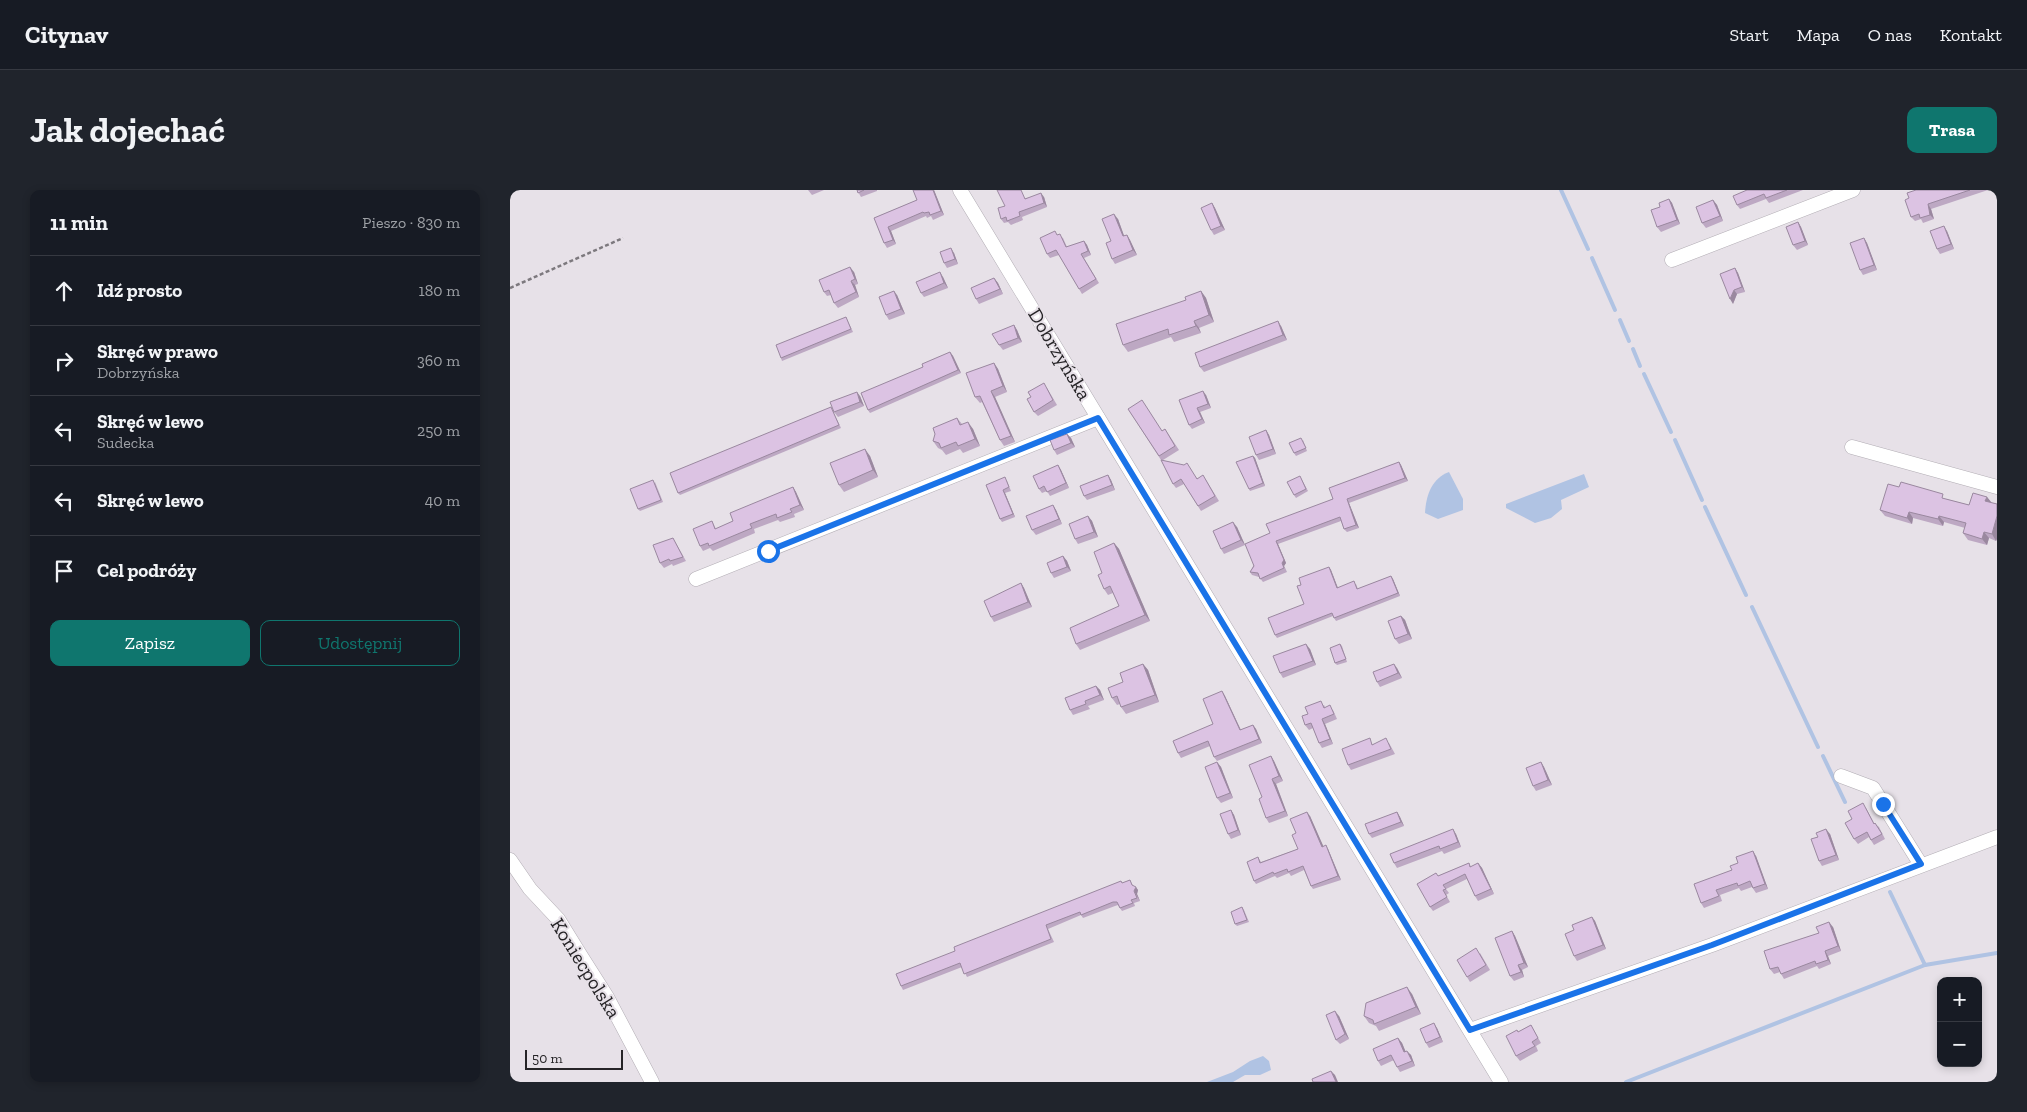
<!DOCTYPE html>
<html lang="pl">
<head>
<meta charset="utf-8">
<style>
	:root { --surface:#171b24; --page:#20242c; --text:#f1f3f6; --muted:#9ea1a6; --line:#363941; --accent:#0f766e }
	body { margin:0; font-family:"Zilla Slab",serif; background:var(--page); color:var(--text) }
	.controls { position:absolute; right:15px; bottom:15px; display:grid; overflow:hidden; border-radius:10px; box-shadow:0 2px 8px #0003 }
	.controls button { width:45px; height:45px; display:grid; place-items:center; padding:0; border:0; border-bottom:1px solid var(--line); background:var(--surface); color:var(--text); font:25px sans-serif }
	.scale { position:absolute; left:15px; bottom:12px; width:98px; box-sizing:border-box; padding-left:5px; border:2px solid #262427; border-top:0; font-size:14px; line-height:18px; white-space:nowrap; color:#262427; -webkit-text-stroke:4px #e7e1e8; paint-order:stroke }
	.stop { position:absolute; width:15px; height:15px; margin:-11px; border:4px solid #1a73e8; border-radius:50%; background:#fff }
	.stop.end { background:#1a73e8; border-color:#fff; box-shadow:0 1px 5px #0008 }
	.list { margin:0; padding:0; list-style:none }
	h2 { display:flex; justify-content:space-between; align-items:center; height:65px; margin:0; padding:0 20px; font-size:21px }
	h2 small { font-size:16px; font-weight:400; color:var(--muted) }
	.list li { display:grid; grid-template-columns:32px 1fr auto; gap:15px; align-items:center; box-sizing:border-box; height:70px; padding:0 20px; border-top:1px solid var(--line) }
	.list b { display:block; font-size:19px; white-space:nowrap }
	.list p { margin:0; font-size:16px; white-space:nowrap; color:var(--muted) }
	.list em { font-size:16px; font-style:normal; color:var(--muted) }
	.actions { display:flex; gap:10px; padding:15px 20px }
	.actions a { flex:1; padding:11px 0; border:1px solid var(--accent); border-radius:10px; text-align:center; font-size:18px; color:var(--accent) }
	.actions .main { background:var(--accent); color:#fff }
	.icon { flex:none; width:28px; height:28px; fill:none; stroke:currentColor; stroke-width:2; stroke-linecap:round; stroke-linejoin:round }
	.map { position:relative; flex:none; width:1487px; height:892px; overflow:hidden; border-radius:10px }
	header { display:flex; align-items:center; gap:30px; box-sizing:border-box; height:70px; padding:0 25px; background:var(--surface); border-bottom:1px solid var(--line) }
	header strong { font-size:24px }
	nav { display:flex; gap:28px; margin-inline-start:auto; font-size:18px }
	.intro { display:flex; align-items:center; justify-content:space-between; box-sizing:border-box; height:120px; padding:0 30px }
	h1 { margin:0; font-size:35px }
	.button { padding:12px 22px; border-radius:10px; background:var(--accent); color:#fff; font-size:18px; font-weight:700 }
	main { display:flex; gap:30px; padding:0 30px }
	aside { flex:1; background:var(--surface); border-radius:10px; box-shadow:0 2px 8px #0003 }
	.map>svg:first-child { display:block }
	.water { fill:#b0c3e3 }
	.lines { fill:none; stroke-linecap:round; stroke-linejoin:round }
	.stream { stroke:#b0c3e3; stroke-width:4 }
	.minor-casing { stroke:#b2adb4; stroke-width:15 }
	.path { stroke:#7d797e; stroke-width:2.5; stroke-dasharray:4 2.5; stroke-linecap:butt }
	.minor { stroke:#fff; stroke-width:14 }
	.wall { fill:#bda8c3 }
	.shaded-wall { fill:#9a889f }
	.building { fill:#dcc3e3; stroke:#9a889f }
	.route { stroke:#1a73e8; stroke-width:6 }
	.labels { text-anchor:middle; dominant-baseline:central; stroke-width:4; stroke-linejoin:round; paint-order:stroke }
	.street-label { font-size:20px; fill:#262427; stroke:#e7e1e8 }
</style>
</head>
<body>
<header>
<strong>Citynav</strong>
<nav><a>Start</a><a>Mapa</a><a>O nas</a><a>Kontakt</a></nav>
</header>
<div class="intro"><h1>Jak dojechać</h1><a class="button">Trasa</a></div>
<main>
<aside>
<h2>11 min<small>Pieszo · 830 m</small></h2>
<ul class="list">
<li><svg class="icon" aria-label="ahead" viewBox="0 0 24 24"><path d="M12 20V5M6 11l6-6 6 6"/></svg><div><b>Idź prosto</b></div><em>180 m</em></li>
<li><svg class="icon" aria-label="right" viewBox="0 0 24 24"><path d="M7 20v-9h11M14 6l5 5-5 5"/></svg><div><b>Skręć w prawo</b><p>Dobrzyńska</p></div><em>360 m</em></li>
<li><svg class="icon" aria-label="left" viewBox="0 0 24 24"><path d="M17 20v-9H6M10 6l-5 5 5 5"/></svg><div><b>Skręć w lewo</b><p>Sudecka</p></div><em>250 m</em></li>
<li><svg class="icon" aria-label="left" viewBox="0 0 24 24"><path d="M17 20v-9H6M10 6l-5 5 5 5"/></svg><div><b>Skręć w lewo</b></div><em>40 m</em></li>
<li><svg class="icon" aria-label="arrive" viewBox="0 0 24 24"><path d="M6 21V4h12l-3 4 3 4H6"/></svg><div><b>Cel podróży</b></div></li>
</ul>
<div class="actions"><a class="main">Zapisz</a><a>Udostępnij</a></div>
</aside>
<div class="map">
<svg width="1487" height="892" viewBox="0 0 1487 892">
	<rect width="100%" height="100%" fill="#e7e1e8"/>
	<g class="water">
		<path d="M939,282l14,27v11l-25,9 -13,-6c1,-17 6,-34 24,-41z"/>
		<path d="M1074,284l5,13 -28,13 1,9 -11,9 -16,5 -29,-15v-4z"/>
		<path d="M753,866l6,5 2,9 -11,5h-15l-12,7h-26l26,-10 17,-11z"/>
	</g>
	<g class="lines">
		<g class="stream">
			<path d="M1051,0l27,59"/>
			<path d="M1082,68l23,52"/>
			<path d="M1110,130l9,21"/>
			<path d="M1123,159l7,17"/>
			<path d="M1134,184l27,58"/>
			<path d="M1165,250l27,60"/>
			<path d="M1195,317l41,88"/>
			<path d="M1242,417l66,140"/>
			<path d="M1313,566l22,46"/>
			<path d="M1380,702l35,73 72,-12"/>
			<path d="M1116,892l299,-117"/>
		</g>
		<defs>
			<g id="minor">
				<path d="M450,0l541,892"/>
				<path d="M1162,70l181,-70"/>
				<path d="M1342,257l145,40"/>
				<path d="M186,389l402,-161"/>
				<path d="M1331,586l32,12 48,77"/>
				<path d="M0,670l20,29 28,30 21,34 28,44 45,85"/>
				<path d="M960,840l242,-85 285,-108"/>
			</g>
		</defs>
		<use href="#minor" class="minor-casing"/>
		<path class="path" d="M0,98l113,-50"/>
		<use href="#minor" class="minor"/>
	</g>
	<g class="wall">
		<path d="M298,0h16l-12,5z"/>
		<path d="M347,0h20v1l-16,6z"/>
		<path d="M424,0l10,25 -11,5 -2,-4 -4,2 -1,-2 -35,15 5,13 -9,4 -3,-5 -10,-25 43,-18z"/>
		<path d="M1237,0h56l-34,13 -3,-4 -26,10 -3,-4z"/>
		<path d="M1406,0h72l-57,19 3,10 -11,4 -2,-4 -6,2 -4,-4 -2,-19z"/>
		<path d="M534,7l3,10 -25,10 1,3 -12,5 -3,-3 -4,1 -3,-4 24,-21z"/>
		<path d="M1159,9l3,4 8,21 -19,8 -4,-5 3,-20z"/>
		<path d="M1203,10l4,5 6,16 -17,7 -4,-5z"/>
		<path d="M702,13l3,5 10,22 -11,5 -3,-5z"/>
		<path d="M608,29l6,17 3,-1 3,5 7,15 -22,9 -3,-5 -1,-18z"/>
		<path d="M1288,32l3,5 7,18 -11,5 -4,-5z"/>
		<path d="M1437,41l7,18 -14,5 -3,-5z"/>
		<path d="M548,45l5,3 4,9 17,-6 3,4 4,10 -7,3 15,25 -17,11 -23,-39 -9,3 -3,-4z"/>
		<path d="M1354,48l3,5 10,27 -14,5 -3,-5z"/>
		<path d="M444,63l4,11 -11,4 -3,-5z"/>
		<path d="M1225,78l3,5 7,19 -8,2 -4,10z"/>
		<path d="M344,82l4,12 -3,1 4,12 -21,11 -4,-5 -3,-8 -4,1 -3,-4z"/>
		<path d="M433,87l5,11 -24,9 -3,-4z"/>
		<path d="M484,88l4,5 5,11 -24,10 -3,-5z"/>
		<path d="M691,101l5,7 8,24 -15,6 2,5 -27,9 -3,-5 -43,15 -5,-7 63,-45z"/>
		<path d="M387,105l8,19 -16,6 -3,-5z"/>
		<path d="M336,127l7,15 -71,29 -1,-3z"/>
		<path d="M504,135l3,5 5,12 -19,8 -4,-5z"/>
		<path d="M771,136l6,14 -83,32 -4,-5z"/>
		<path d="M440,162l3,4 8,17 -91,40 -2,-3 55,-43z"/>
		<path d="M484,173l4,6 9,23 -12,5 20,45 -11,4 -4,-6 -18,-38 -2,1 -5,-6z"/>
		<path d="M537,198l10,17 -19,11 -4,-4 -3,-15z"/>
		<path d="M696,205l5,13 -11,4 5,11 -13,6 -3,-4 -10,-25z"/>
		<path d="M350,206l4,10 -26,11 -4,-5z"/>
		<path d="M321,217l10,21 -161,67 -2,-2z"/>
		<path d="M618,219l34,22 3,-2 14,21 -16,10 34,18 9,2 13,21 -18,10 -17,-27 -8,4 -3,-4 -12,-24z"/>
		<path d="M447,228l5,6 11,5 7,17 -17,7 -3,-4 -14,6 -4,-5 -4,-2 -5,-7z"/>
		<path d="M756,240l3,5 7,19 -17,6 -3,-5z"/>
		<path d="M557,244l4,4 4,9 -18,8 -3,-5z"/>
		<path d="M793,250l4,11 -11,5 -2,-3z"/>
		<path d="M360,266l8,21 -34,15 -5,-7z"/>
		<path d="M743,266l2,2 10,28 -15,5 -1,-2z"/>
		<path d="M889,272l2,3 7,16 -59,22 10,25 -12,4 -3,-3 -3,-8 -63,23 8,19 -2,3 3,6 -24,10 -4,-5 -7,-2 -2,-3 20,-39z"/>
		<path d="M548,275l3,5 8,18 -19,8 -3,-5 -5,2 -3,-4z"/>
		<path d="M598,285l3,5 4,10 -28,10 -3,-4z"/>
		<path d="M791,288l7,13 -12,7 -2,-3z"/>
		<path d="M497,291l4,10 -6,2 10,24 -13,5 -2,-3 -14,-34z"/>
		<path d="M145,292l8,20 -23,9 -2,-2z"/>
		<path d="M283,297l3,5 8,18 -10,4 1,3 -15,5 -2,-2 -24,9 1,4 -42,18 -3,-3 -7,3 -3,-5 12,-25 4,8 17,-8z"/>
		<path d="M1477,307l4,6 6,1v35l-1,2 -7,-3 -2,7 -19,-5 -5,-7 2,-5 -21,-6 -1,4 -30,-8 -1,6 -27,-8 -5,-6 66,-11 23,6z"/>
		<path d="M543,315l3,5 6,14 -26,11 -4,-5z"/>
		<path d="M578,326l4,5 6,16 -20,7 -3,-5z"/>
		<path d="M727,337l8,18 -21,9 -3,-5z"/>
		<path d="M163,348l13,23 -13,5 -1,-2 -8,4 -4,-5z"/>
		<path d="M604,353l5,6 31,72 -70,29 -4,-6 43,-38 -6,-13 -5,2 -4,-6 -2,-16z"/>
		<path d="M553,366l4,5 4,10 -17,7 -3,-5z"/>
		<path d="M819,377l2,3 7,18 18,-4 2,5 33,-13 2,3 7,17 -64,25 -3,-5 -56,22 -2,-3 29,-31 -3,-19z"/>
		<path d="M511,393l3,5 8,19 -38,15 -3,-5z"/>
		<path d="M891,426l4,4 7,19 -13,5 -4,-5z"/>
		<path d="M830,454l2,2 5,16 -10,3 -2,-2z"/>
		<path d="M800,459l6,16 -33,13 -3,-5z"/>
		<path d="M633,474l5,6 11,32 -33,12 -5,-7 -1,-3 -3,1 -5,-7 11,-16z"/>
		<path d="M887,478l5,10 -22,9 -3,-5z"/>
		<path d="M586,496l4,4 4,10 -16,6 2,3 -17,6 -3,-5z"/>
		<path d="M712,501l3,5 16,34 12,-5 3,4 6,14 -45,18 -3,-4 -4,-11 -29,12 -3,-5 35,-29z"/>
		<path d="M814,515l1,2 8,3 4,9 -12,5 8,20 -11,4 -3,-5 -6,-15 -4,2 -4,-5 3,-11z"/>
		<path d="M879,553l6,11 -44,16 -3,-5 25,-21z"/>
		<path d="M761,566l3,5 9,20 -7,3 12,32 -19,7 -3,-5 -4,-21z"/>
		<path d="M707,572l4,5 12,31 -12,5 -4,-5z"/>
		<path d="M1031,572l3,5 8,18 -16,6 -3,-5z"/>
		<path d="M1356,618l8,15 5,4 6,12 -11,6 -5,-8 -11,7 -4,-5 -2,-20z"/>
		<path d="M721,620l3,5 7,20 -10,4 -3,-5z"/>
		<path d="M887,622l3,5 4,9 -32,12 -3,-4z"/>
		<path d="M800,626l13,30 5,3 13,31 -28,9 -2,-3 -7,-16 -13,6 -2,-3 -12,5 -2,-2 -19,8 -2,-3 4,-24 3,5 37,-13 -2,-16z"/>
		<path d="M946,644l5,13 -17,7 -2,-3 -45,17 -3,-5z"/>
		<path d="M1320,644l9,26 -17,6 -3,-5z"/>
		<path d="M1246,666l12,33 -12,4 -4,-6 -11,4 -2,-3 -19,7 2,6 -18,7 -3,-5 31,-33z"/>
		<path d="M959,673l2,4 7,-4 4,5 12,26 -16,7 -3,-5 -8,-17 -21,10 3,4 -3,2 4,7 -17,9 -3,-4 8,-31z"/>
		<path d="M620,690l3,6 5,4 -1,4 3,7 -6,2 1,3 -13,5 -4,-6 -3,1 -32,12 -2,-3 -33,14 6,13 -87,35 -5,-10 -59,23 -2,-4 54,-35 166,-70 1,2z"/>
		<path d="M732,717l2,3 5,12 -12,4 -2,-2z"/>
		<path d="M1082,727l3,4 11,28 -29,12 -3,-5v-26z"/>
		<path d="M1323,737l8,24 -13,5 3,8 -12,5 -2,-3 -33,13 -4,-7 -6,2 -4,-5 49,-36z"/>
		<path d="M1002,741l3,5 13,31 -6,3 2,7 -10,4 -4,-5z"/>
		<path d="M970,763l10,17 -20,12 -3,-5z"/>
		<path d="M902,804l9,20 -42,17 -3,-5 -7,-3 -5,-7z"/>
		<path d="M829,826l10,23 -9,5 -4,-4z"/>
		<path d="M1021,835l10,18 -5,3 2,5 -18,10 -4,-5 2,-24z"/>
		<path d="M927,838l6,14 -14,6 -3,-5z"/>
		<path d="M888,848l4,5 3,8 6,4 4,11 -15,6 -3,-5 -3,-7 -13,6 -3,-5z"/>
	</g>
	<g class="shaded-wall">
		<path d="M423,0h1l10,25 -3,-4z"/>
		<path d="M531,3l3,4 3,10 -3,-4z"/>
		<path d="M1159,9l3,4 8,21 -3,-4z"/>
		<path d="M1203,10l4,5 6,16 -3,-5z"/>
		<path d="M702,13l3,5 10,22 -4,-4z"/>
		<path d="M1418,14l3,5 3,10 -4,-4z"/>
		<path d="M604,24l4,5 8,22 -3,-5z"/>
		<path d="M1288,32l3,5 7,18 -3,-4z"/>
		<path d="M1434,36l3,5 7,18 -3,-5z"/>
		<path d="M378,37l3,4 5,13 -3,-4z"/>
		<path d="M617,45l3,5 7,15 -4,-5z"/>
		<path d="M1354,48l3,5 10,27 -3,-5z"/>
		<path d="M574,51l3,4 4,10 -3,-4z"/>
		<path d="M441,58l3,5 4,11 -3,-5z"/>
		<path d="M340,77l4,5 4,12 -3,-5z"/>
		<path d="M1225,78l3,5 7,19 -3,-5z"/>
		<path d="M430,82l3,5 5,11 -4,-5z"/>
		<path d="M484,88l4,5 5,11 -3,-5z"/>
		<path d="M341,91l4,4 4,12 -3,-5z"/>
		<path d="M1224,100l3,4 -4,10 -3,-5z"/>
		<path d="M384,101l3,4 8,19 -4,-5z"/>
		<path d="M691,101l5,7 8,24 -5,-7z"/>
		<path d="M684,131l5,7 2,5 -5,-7z"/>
		<path d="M768,131l3,5 6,14 -4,-5z"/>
		<path d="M504,135l3,5 5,12 -4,-4z"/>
		<path d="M440,162l3,4 8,17 -3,-3z"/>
		<path d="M484,173l4,6 9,23 -4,-6z"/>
		<path d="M481,201l4,6 20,45 -4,-6z"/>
		<path d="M693,201l3,4 5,13 -3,-4z"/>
		<path d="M347,202l3,4 4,10 -4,-4z"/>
		<path d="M687,218l3,4 5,11 -3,-4z"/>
		<path d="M458,232l5,7 7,17 -5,-7z"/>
		<path d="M756,240l3,5 7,19 -3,-5z"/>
		<path d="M557,244l4,4 4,9 -4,-4z"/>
		<path d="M355,259l5,7 8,21 -5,-7z"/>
		<path d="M743,266l2,2 10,28 -2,-3z"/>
		<path d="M889,272l2,3 7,16 -3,-3z"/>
		<path d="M548,275l3,5 8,18 -3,-5z"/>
		<path d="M598,285l3,5 4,10 -3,-5z"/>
		<path d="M283,297l3,5 8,18 -4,-5z"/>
		<path d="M493,300l2,3 10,24 -2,-3z"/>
		<path d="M1477,307l5,6 -7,-2z"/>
		<path d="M837,309l2,4 10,25 -3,-3z"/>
		<path d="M543,315l3,5 6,14 -3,-5z"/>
		<path d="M1399,322l4,6 -1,6 -5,-6z"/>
		<path d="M578,326l4,5 6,16 -4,-5z"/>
		<path d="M1429,326l5,6 -1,4 -5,-7z"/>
		<path d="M1487,326v23l-1,2 -4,-7z"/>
		<path d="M723,332l4,5 8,18 -4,-5z"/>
		<path d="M1474,342l5,6 -2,7 -5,-6z"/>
		<path d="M766,351l2,3 8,19 -2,3 3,6 -5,-9z"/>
		<path d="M604,353l5,6 31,72 -5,-6z"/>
		<path d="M553,366l4,5 4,10 -4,-4z"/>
		<path d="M819,377l2,3 8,21 -2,-3z"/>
		<path d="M881,386l2,3 7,17 -2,-3z"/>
		<path d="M511,393l3,5 8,19 -4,-5z"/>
		<path d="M891,426l4,4 7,19 -4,-5z"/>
		<path d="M796,454l4,5 6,16 -3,-4z"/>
		<path d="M633,474l5,6 11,32 -4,-7z"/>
		<path d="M884,474l3,4 5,10 -4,-5z"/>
		<path d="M586,496l4,4 4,10 -4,-5z"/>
		<path d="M712,501l3,5 18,39 -3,-5z"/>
		<path d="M812,529l3,5 8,20 -3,-5z"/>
		<path d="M743,535l3,4 6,14 -3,-4z"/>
		<path d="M761,566l3,5 9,20 -4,-5z"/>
		<path d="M707,572l4,5 12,31 -3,-5z"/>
		<path d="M1031,572l3,5 8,18 -4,-5z"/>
		<path d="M762,589l4,5 12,32 -3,-5z"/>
		<path d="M721,620l3,5 7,20 -3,-5z"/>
		<path d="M797,622l3,4 15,34 -3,-3z"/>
		<path d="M887,622l3,5 4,9 -3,-4z"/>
		<path d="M943,639l3,5 5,13 -3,-5z"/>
		<path d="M1316,639l4,5 9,26 -3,-5z"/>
		<path d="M816,655l2,4 13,31 -3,-4z"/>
		<path d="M1243,661l3,5 12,33 -3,-5z"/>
		<path d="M968,673l4,5 12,26 -3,-5z"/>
		<path d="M626,697l2,3 -1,4 3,7 -6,-10z"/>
		<path d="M1082,727l3,4 11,28 -3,-4z"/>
		<path d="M1319,732l4,5 8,24 -3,-5z"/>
		<path d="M1002,741l3,5 13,31 -4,-4z"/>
		<path d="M1315,761l3,5 3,8 -3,-4z"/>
		<path d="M1008,775l4,5 2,7 -3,-5z"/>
		<path d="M897,797l5,7 9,20 -5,-7z"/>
		<path d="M825,821l4,5 10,23 -4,-5z"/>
		<path d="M924,833l3,5 6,14 -3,-5z"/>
		<path d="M888,848l4,5 6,14 -4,-5z"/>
		<path d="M897,861l4,4 4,11 -3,-5z"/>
		<path d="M821,881l4,4 3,7h-2z"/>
	</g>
	<g class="building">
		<path d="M347,0h7l-6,3z"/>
		<path d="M403,0h20l8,21 -11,4 -1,-3 -5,1 -1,-1 -35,15 5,13 -9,3 -10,-25 43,-18z"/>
		<path d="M487,0h24l4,9 16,-6 3,10 -25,9 1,4 -13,5 -1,-4 -5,2 -3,-11 7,-2z"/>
		<path d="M1237,0h40l-21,8 -2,-4 -27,11 -4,-9z"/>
		<path d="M1406,0h54l-42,14 2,11 -10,3 -1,-4 -8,3 -6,-17 4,-2 -2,-5z"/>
		<path d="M1159,9l8,21 -20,7 -6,-17 9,-3 -1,-4z"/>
		<path d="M1203,10l7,16 -18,7 -6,-16z"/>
		<path d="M702,13l9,23 -10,4 -10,-22z"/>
		<path d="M604,24l9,22 4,-1 6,15 -21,9 -6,-16 5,-2 -9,-22z"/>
		<path d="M1288,32l7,19 -12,4 -7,-18z"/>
		<path d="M1434,36l7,18 -14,5 -7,-18z"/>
		<path d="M545,41l2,4 3,-1 6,13 18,-6 4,10 -7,3 15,25 -17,10 -23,-39 -9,4 -7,-16z"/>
		<path d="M1354,48l10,27 -14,5 -10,-27z"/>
		<path d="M441,58l4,11 -11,4 -4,-11z"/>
		<path d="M340,77l5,12 -4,2 5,11 -22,11 -5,-13 -5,2 -5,-12z"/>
		<path d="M1225,78l7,19 -8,3 -4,9 -10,-25z"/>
		<path d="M430,82l4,11 -23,10 -5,-11z"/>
		<path d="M484,88l6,11 -24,10 -5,-11z"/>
		<path d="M384,101l7,18 -15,6 -7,-18z"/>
		<path d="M691,101l8,24 -15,6 2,5 -27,9 -1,-6 -45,16 -7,-21 70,-24 -1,-3z"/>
		<path d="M336,127l5,12 -70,29 -5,-13z"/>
		<path d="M768,131l5,14 -83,32 -5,-14z"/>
		<path d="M504,135l4,13 -19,7 -7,-11z"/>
		<path d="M440,162l8,18 -90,40 -7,-17 62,-26 -1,-3z"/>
		<path d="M484,173l9,23 -12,5 20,45 -11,4 -20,-44 -5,1 -9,-24z"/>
		<path d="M534,193l9,17 -19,12 -7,-13 4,-2 -3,-5z"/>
		<path d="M693,201l5,13 -11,4 5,11 -13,6 -10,-25z"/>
		<path d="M347,202l3,10 -26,10 -4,-10z"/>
		<path d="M632,210l20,31 3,-2 10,17 -16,10 -31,-47z"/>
		<path d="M321,217l8,18 -161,68 -8,-20z"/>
		<path d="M447,228l3,7 8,-3 7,17 -17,7 -2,-4 -15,6 -2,-5 -6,-2 2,-7 -2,-6z"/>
		<path d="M756,240l7,19 -17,6 -7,-18z"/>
		<path d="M557,244l4,9 -17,7 -4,-10z"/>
		<path d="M791,248l5,10 -12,5 -5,-10z"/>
		<path d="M355,259l8,21 -34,15 -9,-22z"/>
		<path d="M743,266l10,27 -14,6 -13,-27z"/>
		<path d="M651,270l23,5 3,-2 10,16 6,-4 12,21 -17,10 -17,-27 -8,5z"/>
		<path d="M889,272l6,16 -58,21 9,26 -12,4 -4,-12 -64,24 8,19 -2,3 2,5 -24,11 -2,-6 -8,-1 4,-6 -9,-22 25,-11 -4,-9 67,-25 -4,-11z"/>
		<path d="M548,275l8,18 -19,9 -3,-6 -5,3 -6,-13z"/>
		<path d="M598,285l4,10 -28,11 -4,-10z"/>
		<path d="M790,286l6,13 -12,6 -7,-13z"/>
		<path d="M495,287l4,10 -6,3 10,24 -13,5 -14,-34z"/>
		<path d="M143,290l8,20 -23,9 -8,-20z"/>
		<path d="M1391,292l42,12 -1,4 27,7 4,-12 14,4 -2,4 12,3v12l-5,18 -8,-2 -2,7 -19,-6 3,-10 -27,-7 -1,3 -29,-7 -2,6 -27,-8 8,-26 11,3z"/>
		<path d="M283,297l7,18 -10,4 2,3 -15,6 -1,-4 -26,10 2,4 -43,18 -1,-3 -8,3 -7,-17 19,-8 3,8 18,-8 -3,-8z"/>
		<path d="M543,315l6,14 -27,11 -6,-14z"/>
		<path d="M578,326l6,16 -19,7 -6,-15z"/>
		<path d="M723,332l8,18 -20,9 -8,-18z"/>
		<path d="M163,348l10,19 -13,4 -1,-2 -9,4 -7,-18z"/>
		<path d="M604,353l31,72 -69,29 -6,-16 49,-22 -9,-20 -6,3 -6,-14 4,-2 -8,-21z"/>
		<path d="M553,366l4,11 -16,6 -4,-10z"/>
		<path d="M819,377l8,21 17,-7 3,8 34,-13 7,17 -64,25 -2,-5 -57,22 -7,-17 36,-14 -7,-18 4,-1 -2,-7z"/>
		<path d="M511,393l7,19 -37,15 -7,-16z"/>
		<path d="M891,426l7,18 -13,5 -7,-18z"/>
		<path d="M796,454l7,17 -33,12 -7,-17z"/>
		<path d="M830,454l6,15 -11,4 -5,-15z"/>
		<path d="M633,474l12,31 -34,12 -4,-11 -5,2 -4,-10 15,-6 -3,-9z"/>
		<path d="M884,474l4,9 -21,9 -4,-10z"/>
		<path d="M586,496l4,9 -15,6 1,3 -16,6 -5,-12z"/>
		<path d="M712,501l18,39 13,-5 6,14 -45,18 -6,-16 -30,12 -5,-12 40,-17 -10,-25z"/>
		<path d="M811,511l3,7 6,-3 4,9 -12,5 8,20 -11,4 -8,-20 -6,2 -3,-9 6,-2 -3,-7z"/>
		<path d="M860,548l2,7 14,-7 5,11 -43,16 -6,-16z"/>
		<path d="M761,566l8,20 -7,3 13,32 -19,7 -7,-19 3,-2 -13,-32z"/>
		<path d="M707,572l13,31 -13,5 -12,-31z"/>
		<path d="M1031,572l7,18 -15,6 -7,-18z"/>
		<path d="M1353,613l11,21 1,-1 7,11 -11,6 -4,-8 -13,7 -9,-16 7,-4 -4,-8z"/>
		<path d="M721,620l7,20 -10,4 -8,-20z"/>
		<path d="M797,622l15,35 4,-2 12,31 -27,10 -8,-20 -15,6 -1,-3 -13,5 -1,-2 -19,9 -7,-19 11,-5 2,6 38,-14 -6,-14 4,-2 -6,-14z"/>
		<path d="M887,622l4,10 -32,12 -4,-10z"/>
		<path d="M943,639l5,13 -18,7 -1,-3 -45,17 -4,-9z"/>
		<path d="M1316,639l10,26 -17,6 -8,-22 7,-2 -2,-4z"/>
		<path d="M1243,661l12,33 -12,4 -3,-7 -12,5 -1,-3 -21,7 3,6 -18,7 -7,-19 38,-14 -2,-4 8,-3 -2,-6z"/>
		<path d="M959,673l1,4 8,-4 13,26 -16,7 -10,-22 -22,11 3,4 -3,1 4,7 -17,10 -13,-23 19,-11 2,3z"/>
		<path d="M620,690l2,5 4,2 -2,4 3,7 -6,2 2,3 -13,5 -3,-6h-4l-32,13 -1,-3 -34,13 5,14 -87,35 -4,-11 -59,23 -5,-12 59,-23 -1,-4 167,-66 1,2z"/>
		<path d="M732,717l5,13 -12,4 -4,-12z"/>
		<path d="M1082,727l11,28 -29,11 -9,-22 9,-4 -2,-5z"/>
		<path d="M1319,732l9,24 -13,5 3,9 -12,4 -1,-3 -34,13 -3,-7 -8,2 -6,-18 55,-18 -3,-6z"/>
		<path d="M1002,741l12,32 -6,2 3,7 -11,4 -15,-38z"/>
		<path d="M966,758l10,17 -19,12 -10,-17z"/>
		<path d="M897,797l9,20 -42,17 -1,-4 -9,-4 2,-13z"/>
		<path d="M825,821l10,23 -9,6 -10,-25z"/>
		<path d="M924,833l6,14 -14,6 -6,-14z"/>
		<path d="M1021,835l7,13 -6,4 3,4 -19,10 -10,-20 11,-6 1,2z"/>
		<path d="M888,848l6,14 3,-1 5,10 -15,6 -6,-12 -13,6 -5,-12z"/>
		<path d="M821,881l5,11h-23l-1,-3z"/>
	</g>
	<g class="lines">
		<path class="route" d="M258,361l330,-133 372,612 242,-85 209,-81 -38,-60"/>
	</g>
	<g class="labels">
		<g class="street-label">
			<text transform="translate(550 164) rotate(59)">Dobrzyńska</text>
			<text transform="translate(76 778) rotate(58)">Koniecpolska</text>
		</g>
	</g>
</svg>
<div class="controls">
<button>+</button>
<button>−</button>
</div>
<div class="scale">50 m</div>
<div class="stop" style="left:258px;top:361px"></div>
<div class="stop end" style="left:1373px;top:614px"></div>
</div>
</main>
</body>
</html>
